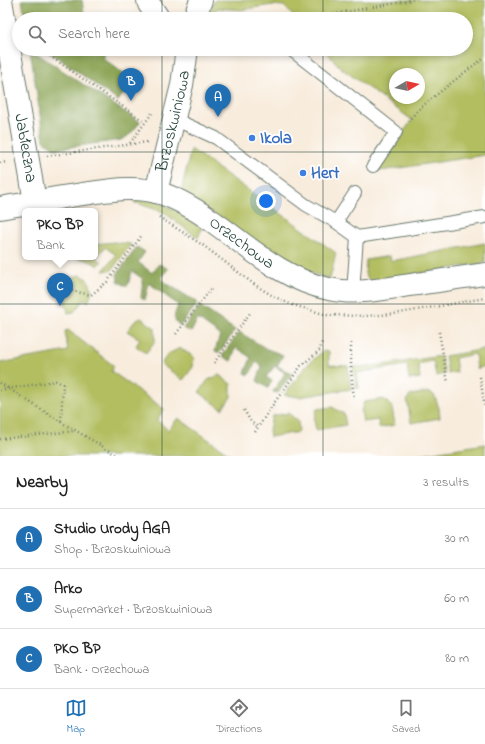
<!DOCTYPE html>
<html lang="en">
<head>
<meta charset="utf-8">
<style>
	:root { --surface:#fff; --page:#f6f6f6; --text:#222; --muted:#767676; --line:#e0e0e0; --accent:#1f6fb2 }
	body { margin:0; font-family:"Indie Flower",sans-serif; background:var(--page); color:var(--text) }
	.compass { position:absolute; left:389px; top:68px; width:36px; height:36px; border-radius:50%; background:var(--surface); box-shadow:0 2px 6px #0003; rotate:81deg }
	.you { position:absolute; left:266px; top:201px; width:14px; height:14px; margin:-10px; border:3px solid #fff; border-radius:50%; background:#1a73e8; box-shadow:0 0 0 6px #1a73e833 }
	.badge { display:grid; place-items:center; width:26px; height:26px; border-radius:50%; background:var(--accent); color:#fff; font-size:13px; font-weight:700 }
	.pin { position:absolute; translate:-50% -33px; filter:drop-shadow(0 1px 2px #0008) }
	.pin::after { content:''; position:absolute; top:21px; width:14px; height:12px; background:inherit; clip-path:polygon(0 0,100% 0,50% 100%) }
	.popup { position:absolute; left:22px; top:208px; width:76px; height:52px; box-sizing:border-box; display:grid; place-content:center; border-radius:6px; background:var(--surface); filter:drop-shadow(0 1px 3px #0005); font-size:13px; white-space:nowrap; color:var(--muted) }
	.popup b { font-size:15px; color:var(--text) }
	.popup::after { content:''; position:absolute; left:50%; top:100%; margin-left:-8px; border:8px solid transparent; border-top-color:var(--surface) }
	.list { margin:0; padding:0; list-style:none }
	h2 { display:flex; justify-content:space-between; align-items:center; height:52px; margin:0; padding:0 16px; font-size:17px }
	h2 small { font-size:13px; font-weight:400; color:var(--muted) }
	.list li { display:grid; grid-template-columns:26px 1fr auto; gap:12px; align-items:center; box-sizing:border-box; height:60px; padding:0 16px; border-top:1px solid var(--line) }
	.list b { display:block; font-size:15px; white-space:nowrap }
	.list p { margin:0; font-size:13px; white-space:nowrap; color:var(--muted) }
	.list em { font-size:13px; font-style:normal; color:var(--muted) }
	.icon { flex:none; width:22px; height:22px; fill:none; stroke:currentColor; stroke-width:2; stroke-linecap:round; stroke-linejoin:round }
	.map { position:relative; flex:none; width:485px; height:456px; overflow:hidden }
	.search { position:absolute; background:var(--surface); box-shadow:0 2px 6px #0003; left:12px; right:12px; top:12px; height:44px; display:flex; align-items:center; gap:10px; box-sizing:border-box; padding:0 14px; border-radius:22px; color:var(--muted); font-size:15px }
	.sheet { height:232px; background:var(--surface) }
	nav { display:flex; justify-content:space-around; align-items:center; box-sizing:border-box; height:56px; border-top:1px solid var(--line); background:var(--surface); font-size:11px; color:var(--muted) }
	nav a { display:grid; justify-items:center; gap:2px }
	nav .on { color:var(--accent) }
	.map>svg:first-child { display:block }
	.green { fill:#b2be60; stroke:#687e4a; fill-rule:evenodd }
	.forest { fill:#8da556; stroke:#567145 }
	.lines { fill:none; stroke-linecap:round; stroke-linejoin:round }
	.service-casing { stroke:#6b7a6f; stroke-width:14 }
	.minor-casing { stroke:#6b7a6f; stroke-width:24 }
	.path { stroke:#6b7a6f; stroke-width:2.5; stroke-dasharray:1 3; stroke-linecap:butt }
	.service { stroke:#fff; stroke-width:12 }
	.minor { stroke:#fff; stroke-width:22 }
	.grid { fill:none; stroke:#1f3d34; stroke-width:1; stroke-opacity:0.55 }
	.shop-dot { fill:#3f7fe0; stroke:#fff; stroke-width:1.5 }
	.labels { text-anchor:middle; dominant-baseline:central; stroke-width:3.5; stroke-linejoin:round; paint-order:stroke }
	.street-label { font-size:17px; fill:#1f3d34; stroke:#fff }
	.shop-label { font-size:17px; font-weight:bold; fill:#366cbe; stroke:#fff; text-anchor:start }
</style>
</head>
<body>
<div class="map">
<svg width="485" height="456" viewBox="0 0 485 456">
	<rect width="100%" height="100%" fill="#fff"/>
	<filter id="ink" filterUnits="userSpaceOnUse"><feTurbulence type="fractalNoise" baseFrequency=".025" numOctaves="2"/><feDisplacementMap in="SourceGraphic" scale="8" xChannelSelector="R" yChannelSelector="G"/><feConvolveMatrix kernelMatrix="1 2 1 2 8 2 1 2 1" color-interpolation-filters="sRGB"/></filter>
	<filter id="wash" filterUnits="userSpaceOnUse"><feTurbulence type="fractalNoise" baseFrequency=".012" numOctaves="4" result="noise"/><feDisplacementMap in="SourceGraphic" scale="16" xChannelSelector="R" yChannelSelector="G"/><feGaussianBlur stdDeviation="0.9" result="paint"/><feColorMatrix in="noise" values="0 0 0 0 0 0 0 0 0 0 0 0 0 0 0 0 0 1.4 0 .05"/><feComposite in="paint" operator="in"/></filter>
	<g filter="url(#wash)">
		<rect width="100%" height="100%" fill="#f8ecdc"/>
		<g class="green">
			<path d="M215,0h270v155l-105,16 -3,-2 35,-49 -71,-52 -18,-19h143v-30h-170l-12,-13 -12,-1 -31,5 -24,-2 -6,11 -3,-4zM395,74h24v24h-24z"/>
			<path d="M191,149l145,104 -6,26 -38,-12 -111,-75z"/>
			<path d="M133,197l20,2 50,26 -5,13 -35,-26 -26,-9h-3z"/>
			<path d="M114,242l17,2 -19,26 -9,1 13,-16 -11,-8 -9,11 6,4 -4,4c-11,-8 -18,-7 -29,-9h26v-13z"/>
			<path d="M485,243v20l-112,18h-3l-5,-7 1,-14 24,-4 1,5z"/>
			<path d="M80,275c12,4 14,17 8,27l-4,-3 -10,13 -6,1c-4,-17 -12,-34 12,-38z"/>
			<path d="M141,318l14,10v13l-9,12 -10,-7 4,-7 -13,-8 8,-10z"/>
			<path d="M68,330l46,36 -3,5 53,38 -7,11 11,10 10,-12 54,38h-232v-93l68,-12 -3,-20z"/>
			<path d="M180,348l14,9 -1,10 -10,13 -22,-16 7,-10z"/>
			<path d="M485,349v17l-8,3 -2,-15 -20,4 2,14 -9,2 -3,-18z"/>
			<path d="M323,351h6v14l19,1 3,23 -52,8 -15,-2 23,-30z"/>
			<path d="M441,356l4,18 -9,2 -3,-15 -15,3 2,14 -11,2 -2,-15 -50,8 2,15h-3l-3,-21 29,-2z"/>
			<path d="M219,375l12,9v13l-9,12 -23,-17 9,-12z"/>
			<path d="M428,392l6,3 5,13 1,10 -29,5 -4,-24 4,-4z"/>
			<path d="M384,399l8,8 3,18 -16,3 -1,-8 -15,2 -2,-11 3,-9z"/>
			<path d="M332,407l12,7 2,11 -30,5 -2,-11 3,-10z"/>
			<path d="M288,413l10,8 1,11 -29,5 -1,-7 3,-14z"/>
			<path d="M485,444v12h-77z"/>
		</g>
		<g class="forest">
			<path d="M22,0h60l3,19h-60z"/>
			<path d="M30,49l110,73c-6,8 -10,14 -19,18l-65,9 -12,-8z"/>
			<path d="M46,49h61l-5,8 31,24 -15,20z"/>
			<path d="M137,247l8,5 -7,10 14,11 7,-9 9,5 -6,7 1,5 35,22 -18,23c-9,-8 -5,-11 -2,-21l-29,-22 -4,17 -4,-3 2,-18 -11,-8 -4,14h-4l-6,-4 -1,-7z"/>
			<path d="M200,306l35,24 -16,23 -4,-2 5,-16 -22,-16 -7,13 -8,-4z"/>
			<path d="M239,332l28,17 16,6 -6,11 15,8 -14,19 -5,-1 12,-19 -10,-7 -9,11 6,4 -4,7 -11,-7 5,-15 -6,-4 -7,13 -4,-2 6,-15 -15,-11 -5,14 -9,-5z"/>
		</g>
	</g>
	<g filter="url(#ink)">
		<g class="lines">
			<defs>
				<g id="service">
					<path d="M290,49l106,83 -23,34"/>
					<path d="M174,119l42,19 90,67 30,17"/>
					<path d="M357,237l128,-20"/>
					<path d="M353,292l4,-55 -21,-15 19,-29"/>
				</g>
				<g id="minor">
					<path id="s1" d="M1,0l34,202"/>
					<path d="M148,0l1,4 10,15"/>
					<path d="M194,19l7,-19"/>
					<path id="s2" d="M156,192l26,-107 5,-36"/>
					<path id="s3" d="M0,208c30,-5 60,-11 90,-15 22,-3 44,-7 66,-1 20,5 39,17 56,29 37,26 72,59 117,68 26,6 55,0 81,-4 25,-4 50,-7 75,-11"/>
				</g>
			</defs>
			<use href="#service" class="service-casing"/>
			<use href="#minor" class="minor-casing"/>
			<g class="path">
				<path d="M306,19l107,-19"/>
				<path d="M40,49l105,73"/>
				<path d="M408,121l12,-13 54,-43 11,-7"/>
				<path d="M130,143l23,-31"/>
				<path d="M47,156l100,-14"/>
				<path d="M0,163l7,-1"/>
				<path d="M159,217l45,29 51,39 18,11 17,8 37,11 38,1 29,-2 91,-16"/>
				<path d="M63,274v15l28,6 16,-13 35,-47"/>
				<path d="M439,332l9,51"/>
				<path d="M176,334l36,-46"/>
				<path d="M351,343v27l3,29"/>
				<path d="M214,363l36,-50"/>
				<path d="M480,377l5,31"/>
				<path d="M0,383l61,39 58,34"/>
				<path d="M0,390l56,-9 7,3 -2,38"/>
				<path d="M244,410l7,12 7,5"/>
				<path d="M255,432l19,-29 27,-37 19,-16 2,-9"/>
				<path d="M0,439l75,-8"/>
			</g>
			<use href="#service" class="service"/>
			<use href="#minor" class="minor"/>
		</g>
	</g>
	<path class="grid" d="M162,0v19M323,0v19M162,49v407M323,49v407M0,152h485M0,304h485"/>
	<g class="shop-dot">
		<circle cx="252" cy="138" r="4"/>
		<circle cx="303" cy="173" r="4"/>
	</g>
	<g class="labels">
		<g class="street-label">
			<text stroke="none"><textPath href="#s2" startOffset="73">Brzoskwiniowa</textPath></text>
			<text stroke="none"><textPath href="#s1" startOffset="150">Jabłeczna</textPath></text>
			<text stroke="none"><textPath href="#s3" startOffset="258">Orzechowa</textPath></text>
		</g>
		<g class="shop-label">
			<text x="260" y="138">Ikola</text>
			<text x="311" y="173">Hert</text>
		</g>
	</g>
</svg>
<svg class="compass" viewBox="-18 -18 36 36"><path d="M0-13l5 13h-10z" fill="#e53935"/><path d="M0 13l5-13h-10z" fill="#767676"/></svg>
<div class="you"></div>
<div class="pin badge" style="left:218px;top:117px">A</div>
<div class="pin badge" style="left:131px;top:101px">B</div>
<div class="pin badge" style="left:60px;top:306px">C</div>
<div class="popup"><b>PKO BP</b>Bank</div>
<div class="search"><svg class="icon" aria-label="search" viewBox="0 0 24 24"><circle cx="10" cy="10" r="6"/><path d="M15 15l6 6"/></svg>Search here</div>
</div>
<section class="sheet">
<h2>Nearby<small>3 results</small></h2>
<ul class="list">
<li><span class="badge">A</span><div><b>Studio Urody AGA</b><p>Shop · Brzoskwiniowa</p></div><em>30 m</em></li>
<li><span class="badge">B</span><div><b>Arko</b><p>Supermarket · Brzoskwiniowa</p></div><em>60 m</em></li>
<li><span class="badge">C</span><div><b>PKO BP</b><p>Bank · Orzechowa</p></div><em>80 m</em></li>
</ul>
</section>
<nav>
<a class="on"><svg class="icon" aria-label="map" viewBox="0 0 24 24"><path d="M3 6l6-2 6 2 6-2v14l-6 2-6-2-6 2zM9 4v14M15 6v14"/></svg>Map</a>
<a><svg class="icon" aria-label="directions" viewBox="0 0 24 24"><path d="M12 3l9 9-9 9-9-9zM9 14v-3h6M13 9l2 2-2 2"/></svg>Directions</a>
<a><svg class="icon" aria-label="saved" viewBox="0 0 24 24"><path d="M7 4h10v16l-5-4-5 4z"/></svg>Saved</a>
</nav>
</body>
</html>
